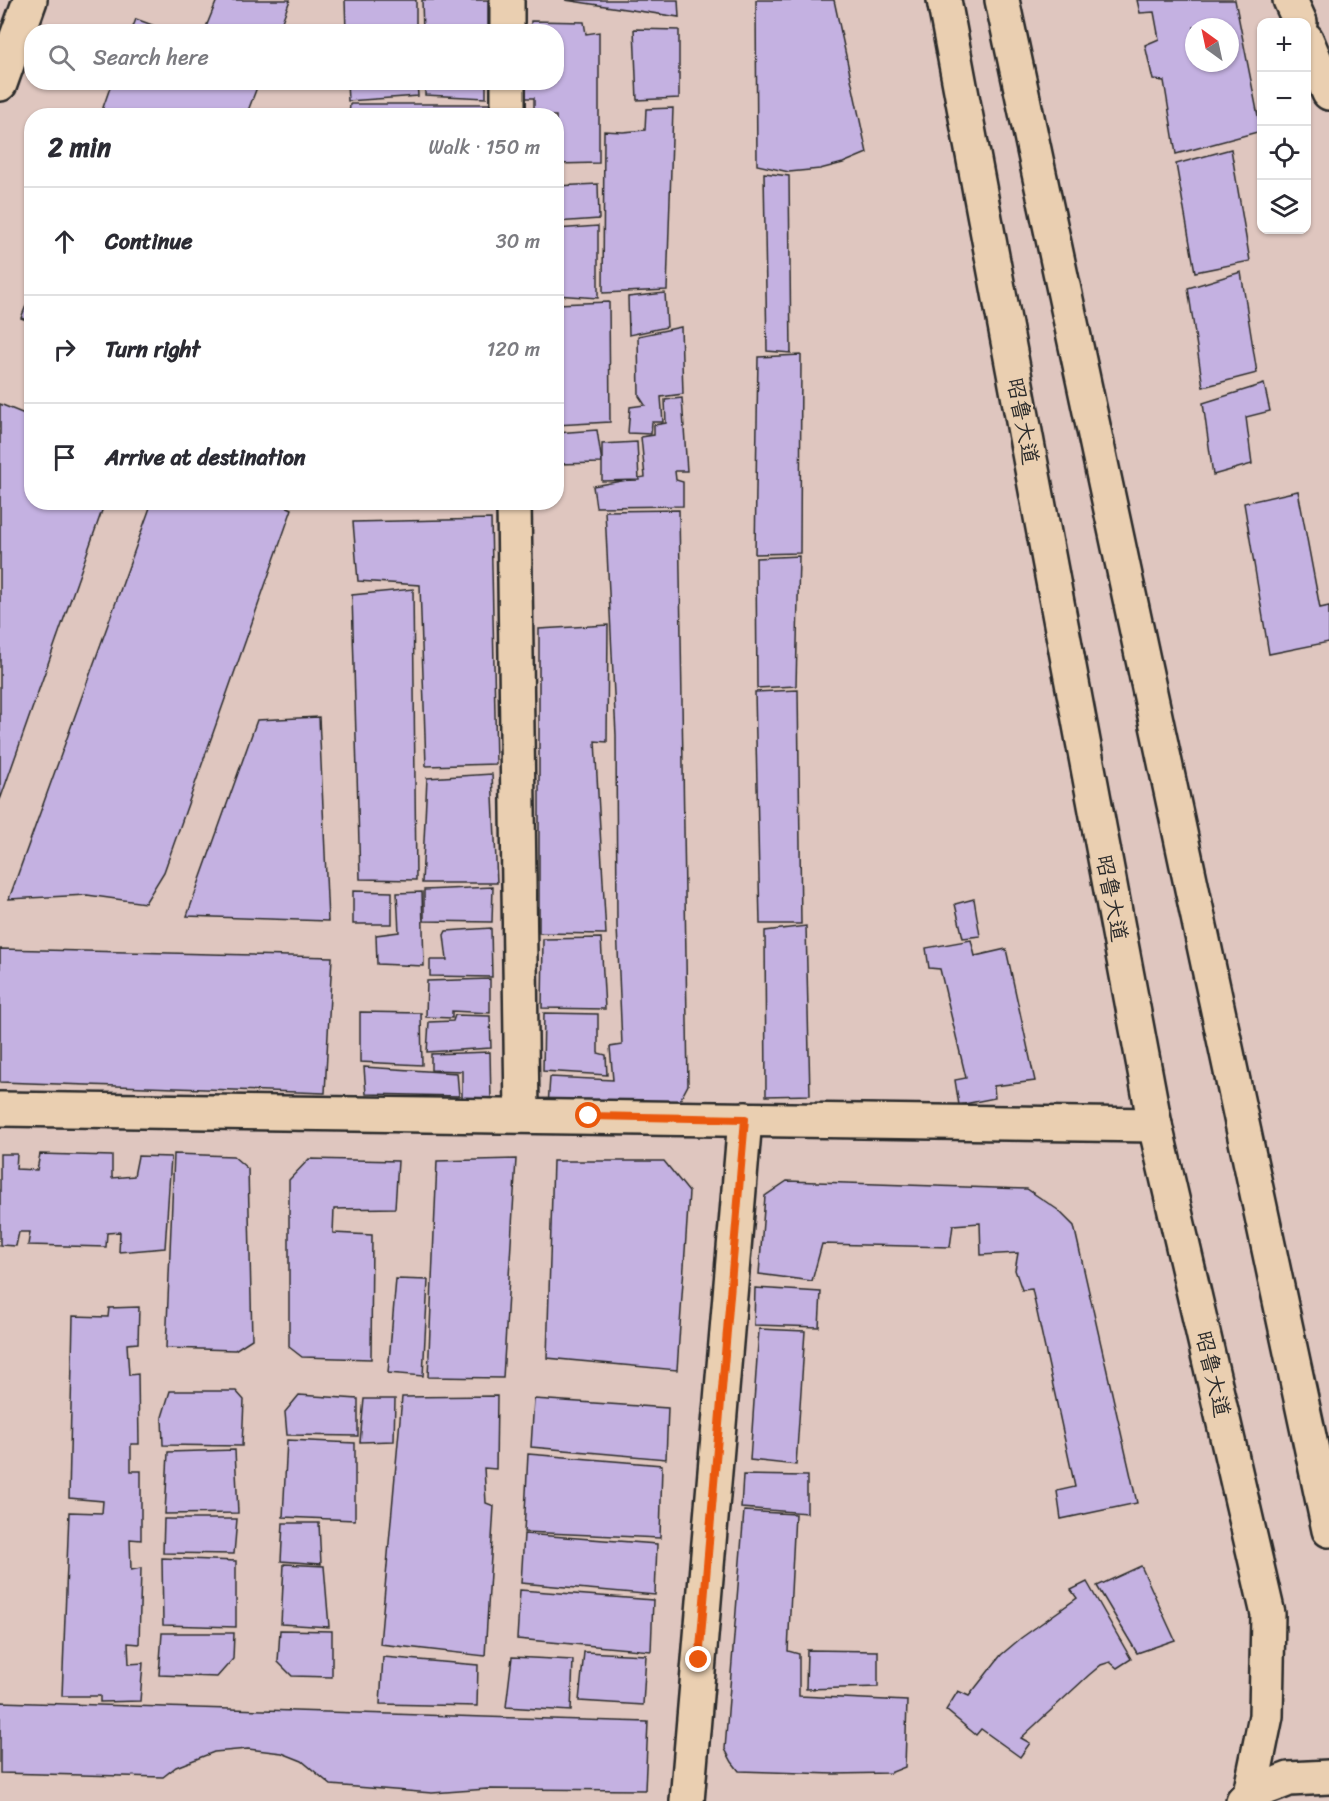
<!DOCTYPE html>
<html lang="en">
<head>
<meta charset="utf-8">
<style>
	:root { --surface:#fff; --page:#f2f2f3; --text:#2b2b33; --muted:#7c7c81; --line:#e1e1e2 }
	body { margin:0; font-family:Sriracha,"LXGW WenKai TC",sans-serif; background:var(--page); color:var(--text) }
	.controls { position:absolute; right:18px; top:18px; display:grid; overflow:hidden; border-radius:12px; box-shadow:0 2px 4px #0004 }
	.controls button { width:54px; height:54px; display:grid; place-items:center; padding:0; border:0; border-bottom:2px solid var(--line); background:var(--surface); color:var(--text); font:30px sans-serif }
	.compass { position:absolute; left:1185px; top:18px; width:54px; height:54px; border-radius:50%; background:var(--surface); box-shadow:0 2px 4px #0004; rotate:327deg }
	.stop { position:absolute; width:18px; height:18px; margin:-14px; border:4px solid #ea580c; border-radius:50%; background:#fff }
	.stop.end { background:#ea580c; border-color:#fff; box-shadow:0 2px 6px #0008 }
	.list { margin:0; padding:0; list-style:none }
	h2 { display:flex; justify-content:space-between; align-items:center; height:78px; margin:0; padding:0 24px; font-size:26px }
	h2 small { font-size:20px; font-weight:400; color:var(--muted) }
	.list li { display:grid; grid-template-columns:39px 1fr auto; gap:18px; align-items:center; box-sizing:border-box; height:108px; padding:0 24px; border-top:2px solid var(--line) }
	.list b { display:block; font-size:22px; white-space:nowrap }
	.list em { font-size:20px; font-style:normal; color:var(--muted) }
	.icon { flex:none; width:33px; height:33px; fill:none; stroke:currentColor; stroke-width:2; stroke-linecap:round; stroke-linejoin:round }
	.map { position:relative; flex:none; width:1329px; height:1801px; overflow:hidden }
	.search { position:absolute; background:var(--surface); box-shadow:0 2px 4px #0004; left:24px; top:24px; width:540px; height:66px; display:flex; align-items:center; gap:15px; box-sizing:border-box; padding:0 21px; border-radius:24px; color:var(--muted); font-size:22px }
	.panel { position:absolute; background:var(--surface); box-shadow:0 2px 4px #0004; left:24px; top:108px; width:540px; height:402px; border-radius:24px }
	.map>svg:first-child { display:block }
	.building { fill:#c4b1e1; stroke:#2b2b2b; stroke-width:1.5; fill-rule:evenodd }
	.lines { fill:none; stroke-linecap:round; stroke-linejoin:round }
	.minor-casing { stroke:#2b2b2b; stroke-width:38 }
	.tertiary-casing { stroke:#2b2b2b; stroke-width:38 }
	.trunk-casing { stroke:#2b2b2b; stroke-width:38 }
	.minor { stroke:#eacfb1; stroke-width:33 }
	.tertiary { stroke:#eacfb1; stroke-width:33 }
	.trunk { stroke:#eacfb1; stroke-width:33 }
	.route { stroke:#ea580c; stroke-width:8 }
	.labels { text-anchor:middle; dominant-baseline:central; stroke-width:4.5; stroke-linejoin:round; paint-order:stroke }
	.street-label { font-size:22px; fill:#2b2b2b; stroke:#eacfb1 }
</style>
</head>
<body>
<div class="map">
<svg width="1329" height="1801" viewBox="0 0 1329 1801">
	<rect width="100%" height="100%" fill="#dfc6bf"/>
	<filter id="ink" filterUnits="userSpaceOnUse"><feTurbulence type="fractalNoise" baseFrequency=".0167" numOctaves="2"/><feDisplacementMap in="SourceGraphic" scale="12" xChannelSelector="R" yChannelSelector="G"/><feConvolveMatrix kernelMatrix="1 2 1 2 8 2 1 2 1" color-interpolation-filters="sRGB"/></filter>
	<g filter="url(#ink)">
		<g class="building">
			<path d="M217,0h73l-12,32h-74z"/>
			<path d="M345,0h71v32h-70z"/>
			<path d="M422,0h66v32h-65z"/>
			<path d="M565,0h113l1,17z"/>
			<path d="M756,0h78l33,153 -24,10 -23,6 -31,3 -32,-7z"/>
			<path d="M1137,0h98l26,131 -85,23 -12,-73 -11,-1 -8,-35 14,-6 -5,-27 -14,1zM1194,27h36v36h-36z"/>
			<path d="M136,19l35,13h-40z"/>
			<path d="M531,21l53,1 2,12 13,-2v131l-43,1v-48h-22v-18h-10l-1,-16h33v-50h-26z"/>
			<path d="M634,29l45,1v68l-42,2z"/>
			<path d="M112,82h147l-13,34h-146z"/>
			<path d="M347,82h70l1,14 -70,5z"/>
			<path d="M425,82h61v16l-61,-3z"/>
			<path d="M350,104h140v12h-141z"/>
			<path d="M673,108l-6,182 -64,3 1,-162 19,1 22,-2 1,-21z"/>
			<path d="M1231,149l19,112 -55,11 -19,-108z"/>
			<path d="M764,173l25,3 2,177 -24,-2z"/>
			<path d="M598,184l1,35 -43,3v-36z"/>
			<path d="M598,226v72l-42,-3v-66z"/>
			<path d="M1241,272l16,101 -54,14 -15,-99z"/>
			<path d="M32,291v31l-11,-4z"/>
			<path d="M665,293l2,34 -38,8 -1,-38z"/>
			<path d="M609,302l1,120 -54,3v-121z"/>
			<path d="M681,327l2,67 -22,3 2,25h-11l-1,12 -23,-1 2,-26 15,-2 -6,-9 -1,-60z"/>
			<path d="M801,355l-1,198 -45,1 3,-197z"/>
			<path d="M1264,384l6,27 -24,6 6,47 -39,11 -10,-72z"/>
			<path d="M682,398l5,73h-12l1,9 7,2v24l-87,1 -3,-21 52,-9 -4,-40 13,-2v-10l12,-2 -1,-23z"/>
			<path d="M0,404l32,13v85h73l-105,298z"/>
			<path d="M597,430l5,33 -46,1v-31z"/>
			<path d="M637,442l2,38 -37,1v-37z"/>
			<path d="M1298,491l22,117 9,-2v36l-60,12 -25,-151z"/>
			<path d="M152,502h125l15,7 -128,363 -19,31 -58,-8 -78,4z"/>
			<path d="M679,510l9,575 -9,17 -19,3 -112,1 2,-29 63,3 -3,-33 12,-2 -5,-119 -1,-191 -11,-224z"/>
			<path d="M491,519l5,245 -70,2 -6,-181 -62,-4 -5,-59z"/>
			<path d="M799,556l-3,130 -39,2 -1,-130z"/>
			<path d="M413,589l3,291 -56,-1 -8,-284z"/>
			<path d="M608,625l-1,117 -12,-1 11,193 -67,-1v-304z"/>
			<path d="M798,690l3,234h-41l-5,-232z"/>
			<path d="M319,717l9,204 -141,-5 70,-196z"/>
			<path d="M492,774l5,109h-75l5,-105z"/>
			<path d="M493,887l-1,35 -68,-1v-31z"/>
			<path d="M353,891l39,1v32h-39z"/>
			<path d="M422,892l2,74 -47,-2 -1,-29 23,-3 -2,-39z"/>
			<path d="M974,899l6,37 -17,2 -8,-34z"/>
			<path d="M806,926l4,169 -44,1 -1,-165z"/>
			<path d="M491,928l1,49 -62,-1v-16h17l-3,-25 2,-4z"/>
			<path d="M601,938l4,71 -63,-1 1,-69z"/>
			<path d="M971,940l4,16 31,-7 29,132 -41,5 1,12 -36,7 -4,-25 11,-2 -26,-109 -11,-1 -3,-20z"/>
			<path d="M0,949l332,8 -7,136 -325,-11z"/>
			<path d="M490,979v34l-38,-2v7l-26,-1 1,-36z"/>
			<path d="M360,1012l61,1 1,52 -62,-3z"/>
			<path d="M544,1013l54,1v39l8,2 1,20 -64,-4z"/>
			<path d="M455,1015l35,1 1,32 -64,4 2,-30 24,-1z"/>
			<path d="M490,1052l1,50 -29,-2v-29l-31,-1v-16z"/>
			<path d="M364,1067l93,6 2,23 -93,-2z"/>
			<path d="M0,1154h17l-1,15 21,1 3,-16 72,2v22l22,-2 4,-20 33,1 -6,91 -46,4 1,-20 -13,1 -1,14 -78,-2 2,-13h-11l-3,14 -16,-1z"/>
			<path d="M174,1154l59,2 15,13 4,170 -17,11 -69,-2z"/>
			<path d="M309,1159l89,2 -3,47 -61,1 -1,24 39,2 -1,124 -69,-2 -13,-10v-167z"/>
			<path d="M516,1159l-13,219 -75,-1 9,-216z"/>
			<path d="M553,1161h111l25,31 -12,178 -130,-12z"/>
			<path d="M787,1181l240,8 31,21 16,16 63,277 -76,16 -4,-28 18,-4 -43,-198 -10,1 -7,-20 3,-17 -37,2 -1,-32 -27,2 -3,22 -128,-3 -10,37 -53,-7 6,-78z"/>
			<path d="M396,1279l32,1 -5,96 -35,-3z"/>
			<path d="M755,1288l66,4 -2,35 -65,-2z"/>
			<path d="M139,1307l-1,36 -11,1 2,31 9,-1 1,70h-8v27h10v69l-11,-1 1,31 10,-2 -2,76 -11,-1 1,21 14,-1 -3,38 -40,1v-6h-38l7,-184 33,1 1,-12 -34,-3 4,-182 35,1 1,-9z"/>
			<path d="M759,1329l46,2 -9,134 -46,-5z"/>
			<path d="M170,1391h66l8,9 -2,46 -79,-1 -1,-28z"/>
			<path d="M299,1395l59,4v37l-71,-1 -2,-23z"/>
			<path d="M497,1396l-1,73 -12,-1 2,35 8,3 -9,150 -105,-12 22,-247z"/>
			<path d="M364,1399h31l-1,42 -34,1z"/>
			<path d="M534,1399l134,9 -2,51 -135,-12z"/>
			<path d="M287,1440l68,3v77l-72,-3z"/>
			<path d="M235,1450l3,63 -73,1 3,-62z"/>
			<path d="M528,1454l134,11 -2,73 -136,-6z"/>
			<path d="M743,1475l64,1v37l-66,-5z"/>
			<path d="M744,1511l51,3 -7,137 11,3v42l108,5 -2,66 -15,6 -56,1 -95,-3 -7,-9 -7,-13z"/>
			<path d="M164,1519h73l-3,35 -71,-1z"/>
			<path d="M283,1523h36l2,41 -40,-3z"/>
			<path d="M524,1534l133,10 -2,51 -134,-12z"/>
			<path d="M162,1558l74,3v66l-73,-2z"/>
			<path d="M284,1564l40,2 5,61 -48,-3z"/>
			<path d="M1141,1566l34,74 -38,13 -40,-67z"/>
			<path d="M1087,1582l44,77 -14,9 -7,-6 -9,3 -12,10 -68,63 9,5 -10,14 -39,-28 -5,6 -30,-25 12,-19 11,5 32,-41 20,-17 56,-40 -6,-8z"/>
			<path d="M520,1590l133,10 -2,51 -134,-12z"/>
			<path d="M280,1630l52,1v46l-40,-1 -14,-14z"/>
			<path d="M162,1633h72l-1,26 -16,18 -58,-2z"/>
			<path d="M807,1650l71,1v36l-72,2z"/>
			<path d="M584,1652l62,3 -3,50 -64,-4z"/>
			<path d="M383,1657l95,8 -1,41 -97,-2z"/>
			<path d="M512,1657l61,3 -2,51 -65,-4z"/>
			<path d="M0,1702l648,20 -3,68 -158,-1 -55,4 -101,-8 -29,-24 -20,-8 -34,-4 -34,3 -38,15 -13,10 -163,-4z"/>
		</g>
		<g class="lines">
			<defs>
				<g id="minor">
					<path d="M507,0v32"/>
					<path d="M1290,0l10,22"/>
					<path d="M1306,39l23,54"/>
					<path d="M508,82v34"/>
					<path d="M514,502l8,613"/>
					<path d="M0,1109l1155,16"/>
					<path d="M687,1801l58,-682"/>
				</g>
				<path id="tertiary" d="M0,84l30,-84"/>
				<g id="trunk">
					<path d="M944,0l211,1125 113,489 -2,102 -16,78"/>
					<path d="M1002,0l327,1530"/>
					<path d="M1243,1801l7,-7 39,-15 40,-2"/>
				</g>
			</defs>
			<use href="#minor" class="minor-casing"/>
			<use href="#tertiary" class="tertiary-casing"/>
			<use href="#trunk" class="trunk-casing"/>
			<use href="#minor" class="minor"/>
			<use href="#tertiary" class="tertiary"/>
			<use href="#trunk" class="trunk"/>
		</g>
	</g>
	<g class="lines" filter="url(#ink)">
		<path class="route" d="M589,1116l156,3 -46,541"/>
	</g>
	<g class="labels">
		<g class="street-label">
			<text transform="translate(1023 421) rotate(79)">昭鲁大道</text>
			<text transform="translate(1112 898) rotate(79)">昭鲁大道</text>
			<text transform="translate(1213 1374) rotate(77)">昭鲁大道</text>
		</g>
	</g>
</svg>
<div class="controls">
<button>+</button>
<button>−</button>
<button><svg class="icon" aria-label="locate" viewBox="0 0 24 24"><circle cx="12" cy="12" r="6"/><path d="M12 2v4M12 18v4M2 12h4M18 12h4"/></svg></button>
<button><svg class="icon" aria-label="layers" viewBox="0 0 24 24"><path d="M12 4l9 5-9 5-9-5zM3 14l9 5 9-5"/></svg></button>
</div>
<svg class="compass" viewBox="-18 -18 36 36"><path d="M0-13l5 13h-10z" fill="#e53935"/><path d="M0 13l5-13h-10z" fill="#7c7c81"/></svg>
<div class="stop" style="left:589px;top:1116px"></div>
<div class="stop end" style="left:699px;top:1660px"></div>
<div class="search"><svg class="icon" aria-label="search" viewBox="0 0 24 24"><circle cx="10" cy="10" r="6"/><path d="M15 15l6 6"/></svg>Search here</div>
<section class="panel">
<h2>2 min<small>Walk · 150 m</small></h2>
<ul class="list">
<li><svg class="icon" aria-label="ahead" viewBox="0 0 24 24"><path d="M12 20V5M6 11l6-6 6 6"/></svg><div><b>Continue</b></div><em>30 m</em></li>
<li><svg class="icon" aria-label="right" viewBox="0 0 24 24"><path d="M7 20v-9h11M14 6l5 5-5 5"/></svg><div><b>Turn right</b></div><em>120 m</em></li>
<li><svg class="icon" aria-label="arrive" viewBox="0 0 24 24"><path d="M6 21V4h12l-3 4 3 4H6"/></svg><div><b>Arrive at destination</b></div></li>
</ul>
</section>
</div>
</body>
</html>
